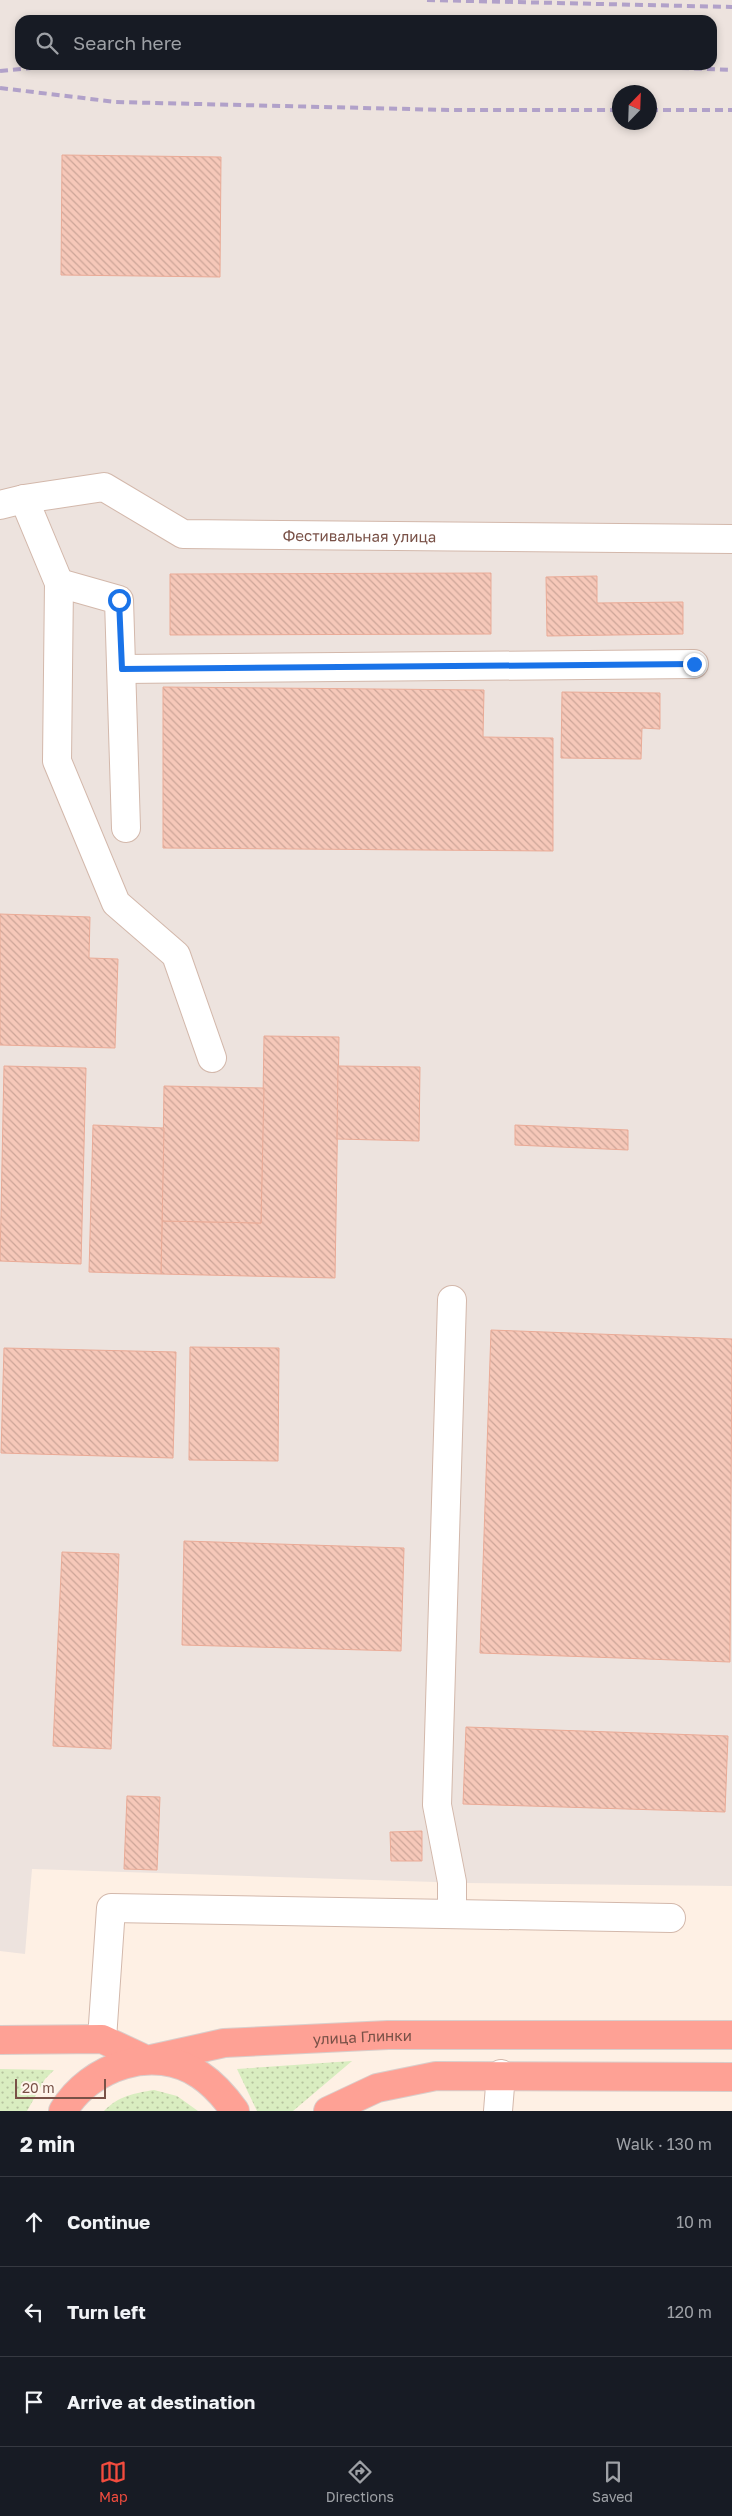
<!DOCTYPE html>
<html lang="en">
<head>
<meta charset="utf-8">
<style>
	:root { --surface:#171b24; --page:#20242c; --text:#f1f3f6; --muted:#9ea1a6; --line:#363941; --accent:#f34c3e }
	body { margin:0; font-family:"Golos Text",sans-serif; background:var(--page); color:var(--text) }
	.compass { position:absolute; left:612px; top:85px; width:45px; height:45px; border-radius:50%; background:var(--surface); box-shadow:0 2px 8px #0003; rotate:23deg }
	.scale { position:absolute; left:15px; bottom:12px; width:91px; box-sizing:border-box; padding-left:5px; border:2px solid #795147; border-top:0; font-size:14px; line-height:18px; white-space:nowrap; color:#795147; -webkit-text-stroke:4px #fff5ec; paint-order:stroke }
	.stop { position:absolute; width:15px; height:15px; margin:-11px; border:4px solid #1a73e8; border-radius:50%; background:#fff }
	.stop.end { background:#1a73e8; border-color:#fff; box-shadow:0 1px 5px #0008 }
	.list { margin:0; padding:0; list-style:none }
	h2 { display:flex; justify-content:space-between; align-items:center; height:65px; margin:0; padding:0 20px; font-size:21px }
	h2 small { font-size:16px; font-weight:400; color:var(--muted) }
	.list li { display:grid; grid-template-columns:32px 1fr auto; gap:15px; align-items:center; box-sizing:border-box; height:90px; padding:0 20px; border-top:1px solid var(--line) }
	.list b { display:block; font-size:19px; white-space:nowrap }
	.list em { font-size:16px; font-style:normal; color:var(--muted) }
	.icon { flex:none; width:28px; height:28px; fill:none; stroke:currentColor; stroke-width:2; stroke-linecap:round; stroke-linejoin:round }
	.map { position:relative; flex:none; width:732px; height:2111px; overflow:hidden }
	.search { position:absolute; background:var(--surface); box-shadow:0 2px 8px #0003; left:15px; right:15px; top:15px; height:55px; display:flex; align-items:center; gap:12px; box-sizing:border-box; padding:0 18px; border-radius:15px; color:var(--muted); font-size:19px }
	.sheet { height:335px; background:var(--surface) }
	nav { display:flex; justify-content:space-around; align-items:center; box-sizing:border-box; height:70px; border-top:1px solid var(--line); background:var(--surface); font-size:14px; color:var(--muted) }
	nav a { display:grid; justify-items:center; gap:2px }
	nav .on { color:var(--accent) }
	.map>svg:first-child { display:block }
	.industrial { fill:#ede3de; fill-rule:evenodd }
	.green { fill:url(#green-dots) }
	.building { fill:url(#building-back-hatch); stroke:#eaab97 }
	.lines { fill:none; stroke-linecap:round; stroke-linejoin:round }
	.minor-casing { stroke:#d3b8ab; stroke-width:30 }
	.highway-casing { stroke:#d9cecb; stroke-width:30 }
	.minor { stroke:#fff; stroke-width:28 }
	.highway { stroke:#fea195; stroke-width:28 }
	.rail { stroke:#b1a1c9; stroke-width:4; stroke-dasharray:8 5; stroke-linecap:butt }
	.route { stroke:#1a73e8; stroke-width:6 }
	.labels { text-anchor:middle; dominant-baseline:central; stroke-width:5; stroke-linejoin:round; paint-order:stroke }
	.street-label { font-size:15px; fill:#795147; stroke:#fff5ec }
</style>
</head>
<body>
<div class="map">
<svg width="732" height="2111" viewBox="0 0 732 2111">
	<defs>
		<pattern id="green-dots" width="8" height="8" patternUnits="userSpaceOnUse" patternTransform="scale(1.25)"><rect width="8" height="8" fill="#d9edc0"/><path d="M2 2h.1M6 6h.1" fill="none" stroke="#b5c29e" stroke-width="1.8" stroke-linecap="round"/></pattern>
		<pattern id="building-back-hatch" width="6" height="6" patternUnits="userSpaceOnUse" patternTransform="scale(1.25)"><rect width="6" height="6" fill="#f6c8b9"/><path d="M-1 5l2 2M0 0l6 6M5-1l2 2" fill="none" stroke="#cca598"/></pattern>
	</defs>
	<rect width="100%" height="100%" fill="#fef0e4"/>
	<path class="industrial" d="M0,0h732v1886l-265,-3 -435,-14 -7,85 -25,-3zM20,20h692v45h-692zM620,92h30v30h-30z"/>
	<g class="green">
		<path d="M352,2061l-59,50h-36l-20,-42z"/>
		<path d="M0,2069l54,1 -9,9 -18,32h-27z"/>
		<path d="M154,2090l23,6 21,15h-94c14,-15 31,-18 50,-21z"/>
	</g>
	<g class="building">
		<path d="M62,155l159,2 -1,120 -159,-2z"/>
		<path d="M491,573v61l-321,1v-61z"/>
		<path d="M597,576v27l86,-1v32l-136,2 -1,-59z"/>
		<path d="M163,687l321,3 -1,47 70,1v113l-390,-3z"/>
		<path d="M562,692l98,1v36l-18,-1 -1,31 -80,-1z"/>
		<path d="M0,914l90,3 -1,41 29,1 -3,89 -115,-3z"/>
		<path d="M264,1036l75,1 -4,241 -174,-4 1,-53 99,2z"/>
		<path d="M4,1066l82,2 -5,196 -81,-3z"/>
		<path d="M338,1066l82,1 -1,74 -82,-2z"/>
		<path d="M164,1086l100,2 -3,135 -99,-2z"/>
		<path d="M93,1125l71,3 -3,146 -72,-2z"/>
		<path d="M515,1125l113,5v20l-113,-5z"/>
		<path d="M491,1330l241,9 -2,323 -250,-9z"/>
		<path d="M190,1347l89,1 -1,113 -89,-1z"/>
		<path d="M4,1348l172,4 -3,106 -172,-5z"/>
		<path d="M184,1541l220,7 -3,103 -219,-6z"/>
		<path d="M62,1552l57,2 -8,195 -58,-3z"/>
		<path d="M466,1727l262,9 -3,76 -262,-8z"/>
		<path d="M127,1796l33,1 -3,73 -33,-1z"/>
		<path d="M422,1831v30h-31l-1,-29z"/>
	</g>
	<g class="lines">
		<defs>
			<g id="minor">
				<path d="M24,499l35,84 -2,178 59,142 60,52 36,103"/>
				<path id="s1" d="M0,505l24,-6 80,-12 79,47 549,5"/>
				<path d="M59,583l60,17 7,228"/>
				<path d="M123,669l571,-5"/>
				<path d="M452,1300l-15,505 15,77v32"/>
				<path d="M102,2039l9,-131 560,10"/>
				<path d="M498,2111l3,-37"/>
			</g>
			<g id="highway">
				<path id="s2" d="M0,2040l102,-1 45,21 77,-17 164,-8h344"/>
				<path d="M63,2111c27,-45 91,-67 137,-36 15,10 25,22 35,36"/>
				<path d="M328,2111l49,-23 59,-12 296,1"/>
			</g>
		</defs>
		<use href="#minor" class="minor-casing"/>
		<use href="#highway" class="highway-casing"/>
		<use href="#minor" class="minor"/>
		<use href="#highway" class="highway"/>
		<g class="rail">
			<path d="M427,0l305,7"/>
			<path d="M603,65l129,5"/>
			<path d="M0,71l65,-6"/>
			<path d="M0,88l116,14 333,8h171"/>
			<path d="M650,110h82"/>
		</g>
	</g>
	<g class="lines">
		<path class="route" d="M119,600l3,69 572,-5"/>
	</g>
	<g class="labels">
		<g class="street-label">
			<text stroke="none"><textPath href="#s1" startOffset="374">Фестивальная улица</textPath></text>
			<text stroke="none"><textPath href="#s2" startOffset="369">улица Глинки</textPath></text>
		</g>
	</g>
</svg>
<svg class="compass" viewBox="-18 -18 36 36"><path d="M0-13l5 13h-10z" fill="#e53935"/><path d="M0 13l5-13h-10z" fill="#9ea1a6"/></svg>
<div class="scale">20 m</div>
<div class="stop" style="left:119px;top:600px"></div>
<div class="stop end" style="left:694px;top:664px"></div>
<div class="search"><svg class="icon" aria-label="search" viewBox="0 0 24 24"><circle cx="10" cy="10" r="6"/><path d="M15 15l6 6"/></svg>Search here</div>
</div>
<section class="sheet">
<h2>2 min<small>Walk · 130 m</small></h2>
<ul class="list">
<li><svg class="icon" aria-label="ahead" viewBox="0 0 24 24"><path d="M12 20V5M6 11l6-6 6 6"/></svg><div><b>Continue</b></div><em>10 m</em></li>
<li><svg class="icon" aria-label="left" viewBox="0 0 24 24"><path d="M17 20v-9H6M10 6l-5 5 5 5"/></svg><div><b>Turn left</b></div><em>120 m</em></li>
<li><svg class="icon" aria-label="arrive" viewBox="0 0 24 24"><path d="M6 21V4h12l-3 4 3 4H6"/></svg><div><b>Arrive at destination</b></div></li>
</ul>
</section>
<nav>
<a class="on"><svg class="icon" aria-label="map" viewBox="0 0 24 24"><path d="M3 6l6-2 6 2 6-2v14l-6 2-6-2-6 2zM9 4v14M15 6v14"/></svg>Map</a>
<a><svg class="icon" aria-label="directions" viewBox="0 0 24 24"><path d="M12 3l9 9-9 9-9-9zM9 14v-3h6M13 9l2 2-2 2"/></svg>Directions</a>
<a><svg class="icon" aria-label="saved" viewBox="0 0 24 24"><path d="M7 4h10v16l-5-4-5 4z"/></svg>Saved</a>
</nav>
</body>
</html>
